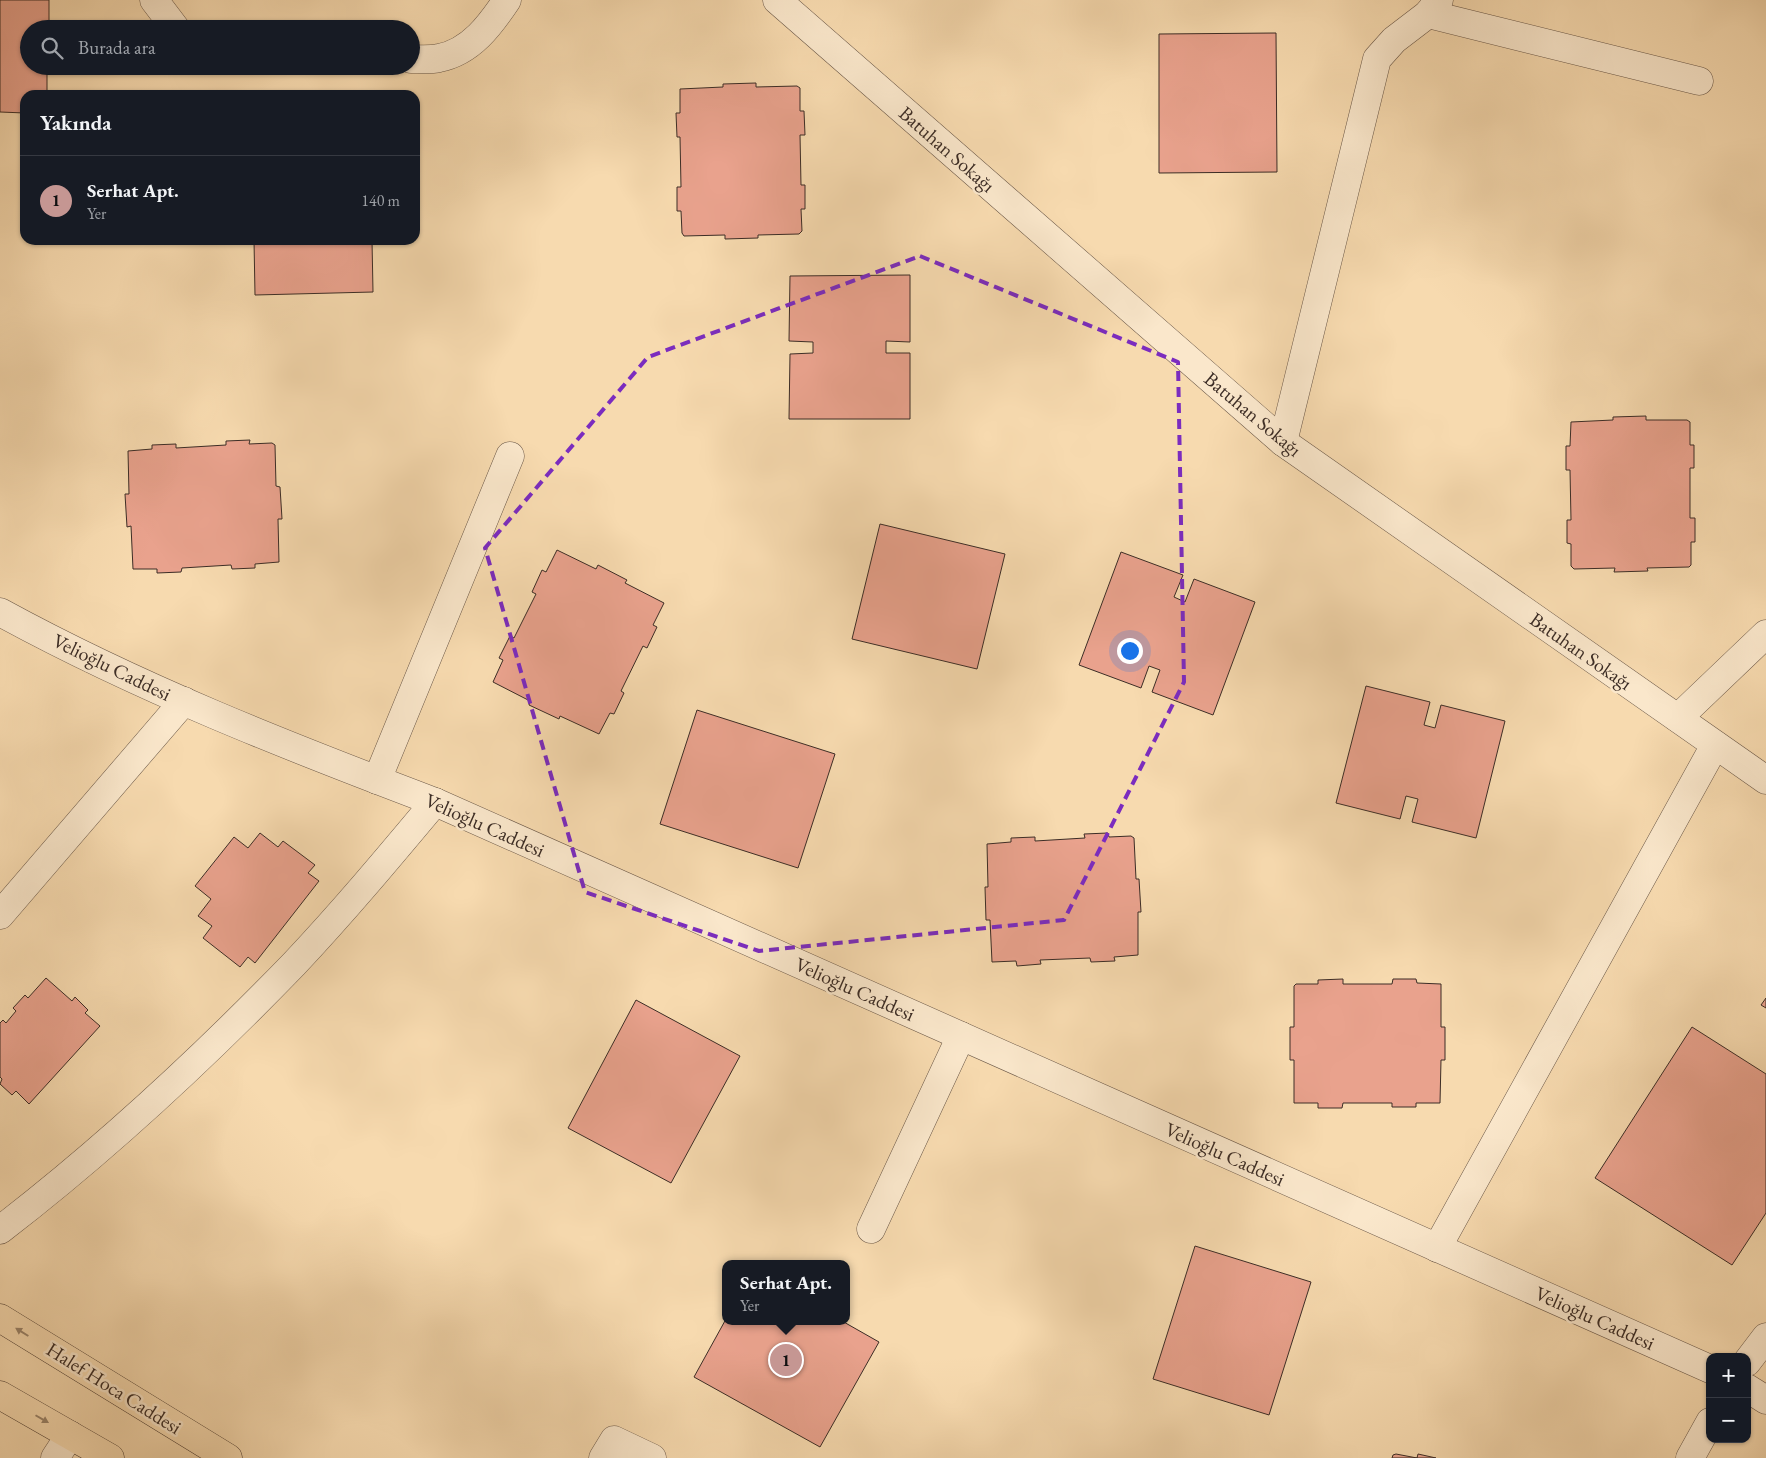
<!DOCTYPE html>
<html lang="tr">
<head>
<meta charset="utf-8">
<style>
	:root { --surface:#171b24; --page:#20242c; --text:#f1f3f6; --muted:#9ea1a6; --line:#363941; --accent:#c59692 }
	body { margin:0; font-family:"EB Garamond",serif; background:var(--page); color:var(--text) }
	.controls { position:absolute; right:15px; bottom:15px; display:grid; overflow:hidden; border-radius:10px; box-shadow:0 1px 4px #0004 }
	.controls button { width:45px; height:45px; display:grid; place-items:center; padding:0; border:0; border-bottom:1px solid var(--line); background:var(--surface); color:var(--text); font:25px sans-serif }
	.you { position:absolute; left:1129px; top:650px; width:18px; height:18px; margin:-12px; border:4px solid #fff; border-radius:50%; background:#1a73e8; box-shadow:0 0 0 8px #1a73e833 }
	.badge { display:grid; place-items:center; width:32px; height:32px; border-radius:50%; background:var(--accent); color:#111; font-size:16px; font-weight:700 }
	.pin { position:absolute; translate:-50% -50%; border:2px solid #fff; box-shadow:0 1px 5px #0006 }
	.popup { position:absolute; left:722px; top:1260px; width:128px; height:65px; box-sizing:border-box; display:grid; place-content:center; border-radius:10px; background:var(--surface); filter:drop-shadow(0 1px 4px #0005); font-size:16px; white-space:nowrap; color:var(--muted) }
	.popup b { font-size:19px; color:var(--text) }
	.popup::after { content:''; position:absolute; left:50%; top:100%; margin-left:-10px; border:10px solid transparent; border-top-color:var(--surface) }
	.list { margin:0; padding:0; list-style:none }
	h2 { display:flex; justify-content:space-between; align-items:center; height:65px; margin:0; padding:0 20px; font-size:21px }
	h2 small { font-size:16px; font-weight:400; color:var(--muted) }
	.list li { display:grid; grid-template-columns:32px 1fr auto; gap:15px; align-items:center; box-sizing:border-box; height:90px; padding:0 20px; border-top:1px solid var(--line) }
	.list b { display:block; font-size:19px; white-space:nowrap }
	.list p { margin:0; font-size:16px; white-space:nowrap; color:var(--muted) }
	.list em { font-size:16px; font-style:normal; color:var(--muted) }
	.icon { flex:none; width:28px; height:28px; fill:none; stroke:currentColor; stroke-width:2; stroke-linecap:round; stroke-linejoin:round }
	.map { position:relative; flex:none; width:1766px; height:1458px; overflow:hidden }
	.search { position:absolute; background:var(--surface); box-shadow:0 1px 4px #0004; left:20px; top:20px; width:400px; height:55px; display:flex; align-items:center; gap:12px; box-sizing:border-box; padding:0 18px; border-radius:28px; color:var(--muted); font-size:19px }
	.panel { position:absolute; background:var(--surface); box-shadow:0 1px 4px #0004; left:20px; top:90px; width:400px; height:155px; border-radius:15px }
	.map>svg:first-child { display:block }
	.building { fill:#e9a28d; stroke:#3c2d26 }
	.lines { fill:none; stroke-linecap:round; stroke-linejoin:round }
	.minor-casing { stroke:#6b5848; stroke-width:29 }
	.major-casing { stroke:#3c2d26; stroke-width:29 }
	.minor { stroke:#fae7cb; stroke-width:28 }
	.major { stroke:#f7daaf; stroke-width:28 }
	.oneway { fill:#9a846a }
	.marked { fill:none; stroke:#7b2cbf; stroke-width:4; stroke-dasharray:10 6; stroke-linejoin:round }
	.labels { text-anchor:middle; dominant-baseline:central; stroke-width:5; stroke-linejoin:round; paint-order:stroke }
	.street-label { font-size:20px; fill:#3c2d26; stroke:#fae7cb }
</style>
</head>
<body>
<div class="map">
<svg width="1766" height="1458" viewBox="0 0 1766 1458">
	<rect width="100%" height="100%" fill="#f7daaf"/>
	<filter id="stains"><feTurbulence type="fractalNoise" baseFrequency=".004" numOctaves="4"/><feColorMatrix values="0 0 0 0 .2 0 0 0 0 .09 0 0 0 0 .02 0 0 0 .5 -.17"/></filter>
	<radialGradient id="worn" r=".72"><stop offset=".6" stop-color="#630" stop-opacity="0"/><stop offset="1" stop-color="#630" stop-opacity=".3"/></radialGradient>
	<g class="building">
		<path d="M0,0h49v29h-20v37h18v29h-22v18l-25,-1z"/>
		<path d="M1276,33l1,139 -118,1v-139z"/>
		<path d="M756,83v4l41,-1 3,2v23h4l1,24h-5l1,50h4v24h-4l1,22 -3,3 -41,1v3l-33,1v-4l-41,1 -2,-3 -1,-22h-4v-24h4l-1,-50h-3l-1,-24h4v-24l43,-2v-3z"/>
		<path d="M254,240h118l1,52 -118,3z"/>
		<path d="M910,275v67l-24,-1v12h24v66h-121l1,-65 23,-1v-11l-24,-1 1,-65z"/>
		<path d="M1646,416v4h41l3,2v23h4v23h-4v50h5v24h-4v23l-2,2 -42,1 1,3 -34,1 1,-4 -41,1 -3,-3v-22l-4,-1v-23h4l-1,-50h-4v-24h4l1,-24 42,-2v-3z"/>
		<path d="M250,440l-1,4 23,-1 3,2 1,41 4,1 2,32h-4l1,43 -24,2v4l-23,1 -1,-4 -49,3 -1,4 -24,1v-4h-24l-2,-43 -4,1 -2,-33h4l-1,-43 24,-2v-4l24,-1v4l50,-3v-4z"/>
		<path d="M880,524l125,30 -28,115 -125,-30z"/>
		<path d="M557,550l39,19 2,-4 29,15 -2,3 39,20 -11,22 4,2 -10,21 -4,-2 -22,45 3,2 -10,21 -4,-1 -11,21 -39,-18 -1,3 -30,-14 1,-4 -37,-19 10,-22 -4,-2 11,-22 4,2 22,-44 -4,-2 10,-22 4,2z"/>
		<path d="M1121,552l62,23 -9,22 11,5 9,-23 61,23 -42,113 -61,-23 8,-22 -11,-4 -8,22 -62,-23z"/>
		<path d="M1366,686l64,16 -6,23 11,3 6,-23 64,16 -29,117 -64,-16 6,-23 -12,-3 -6,23 -64,-16z"/>
		<path d="M697,710l138,44 -37,114 -138,-44z"/>
		<path d="M260,833l18,14 5,-6 32,24 -7,8 11,8 -64,82 -7,-6 -8,10 -37,-29 9,-12 -14,-10 13,-17 -16,-13 39,-49 14,11z"/>
		<path d="M1108,833l1,4 22,-1 3,2 2,41h3l2,33h-3v43l-24,2 1,4 -24,1 -1,-4 -50,2 1,4 -24,2 -1,-5 -24,1 -2,-42h-4l-1,-33h3l-1,-43 24,-2v-4l24,-1v4l50,-3 -1,-4z"/>
		<path d="M46,978l26,23 3,-4 13,13 -3,3 15,13 -71,78 -13,-13 -4,4 -12,-11 2,-5 -2,-2v-54l3,-3 3,3 10,-12 -3,-3 12,-13 3,3z"/>
		<path d="M1343,979v5h49l1,-5h23l1,4 24,1v43h4v33h-4l-1,43h-24v4h-24v-4h-49l-1,5h-24v-5h-24v-43h-4v-33h4v-41l2,-2h22v-4z"/>
		<path d="M1766,998v10l-5,-3z"/>
		<path d="M636,1000l104,56 -69,127 -103,-55z"/>
		<path d="M1692,1027l74,47v139l-34,52 -137,-87z"/>
		<path d="M1195,1246l116,36 -42,133 -116,-36z"/>
		<path d="M726,1319v2h116l37,21 -59,105 -126,-70z"/>
		<path d="M1396,1454l21,4h-25l1,-3z"/>
		<path d="M1418,1454l18,4h-19z"/>
	</g>
	<g class="lines">
		<defs>
			<g id="minor">
				<path d="M154,0l22,29"/>
				<path d="M777,0l506,442 483,338"/>
				<path d="M1428,14l271,67"/>
				<path d="M411,59c9,0 19,1 28,-1 32,-6 52,-34 68,-58"/>
				<path d="M1283,442l94,-383 17,-19 34,-26 11,-14"/>
				<path d="M0,612c139,76 287,134 435,190l1275,567"/>
				<path d="M1678,718l88,-84"/>
				<path d="M377,780l133,-324"/>
				<path d="M0,915l184,-214"/>
				<path d="M871,1229l90,-193"/>
				<path d="M0,1230c104,-80 202,-171 294,-266 49,-52 95,-107 141,-162"/>
				<path d="M1437,1248l278,-503"/>
				<path d="M1747,1362l19,-25"/>
				<path d="M1747,1388l19,12"/>
				<path d="M55,1458l15,-23"/>
				<path d="M603,1458l11,-18 38,18"/>
				<path d="M1690,1458l20,-36"/>
			</g>
			<g id="major">
				<path d="M0,1318l228,140"/>
				<path d="M0,1395l110,63"/>
			</g>
		</defs>
		<use href="#minor" class="minor-casing"/>
		<use href="#major" class="major-casing"/>
		<use href="#minor" class="minor"/>
		<use href="#major" class="major"/>
	</g>
	<defs><path id="oneway-solid" d="M-6-.8H1V-3.2L6.5 0L1 3.2V.8H-6Z" transform="scale(1.25)"/></defs>
	<g class="oneway">
		<use href="#oneway-solid" transform="translate(22 1332) rotate(-148)"/>
		<use href="#oneway-solid" transform="translate(42 1419) rotate(30)"/>
	</g>
	<path class="marked" d="M920,256l258,106 6,320 -120,238 -305,31 -174,-59 -100,-344 163,-191z"/>
	<g class="labels">
		<g class="street-label">
			<text transform="translate(947 149) rotate(41)">Batuhan Sokağı</text>
			<text transform="translate(1253 414) rotate(40)">Batuhan Sokağı</text>
			<text transform="translate(1581 651) rotate(35)">Batuhan Sokağı</text>
			<text transform="translate(112 667) rotate(26)">Velioğlu Caddesi</text>
			<text transform="translate(485 825) rotate(24)">Velioğlu Caddesi</text>
			<text transform="translate(855 989) rotate(24)">Velioğlu Caddesi</text>
			<text transform="translate(1225 1154) rotate(24)">Velioğlu Caddesi</text>
			<text transform="translate(1595 1318) rotate(24)">Velioğlu Caddesi</text>
			<text transform="translate(114 1388) rotate(32)">Halef Hoca Caddesi</text>
		</g>
	</g>
	<rect width="100%" height="100%" filter="url(#stains)"/>
	<rect width="100%" height="100%" fill="url(#worn)"/>
</svg>
<div class="controls">
<button>+</button>
<button>−</button>
</div>
<div class="you"></div>
<div class="pin badge" style="left:786px;top:1360px">1</div>
<div class="popup"><b>Serhat Apt.</b>Yer</div>
<div class="search"><svg class="icon" aria-label="search" viewBox="0 0 24 24"><circle cx="10" cy="10" r="6"/><path d="M15 15l6 6"/></svg>Burada ara</div>
<section class="panel">
<h2>Yakında<small></small></h2>
<ul class="list">
<li><span class="badge">1</span><div><b>Serhat Apt.</b><p>Yer</p></div><em>140 m</em></li>
</ul>
</section>
</div>
</body>
</html>
